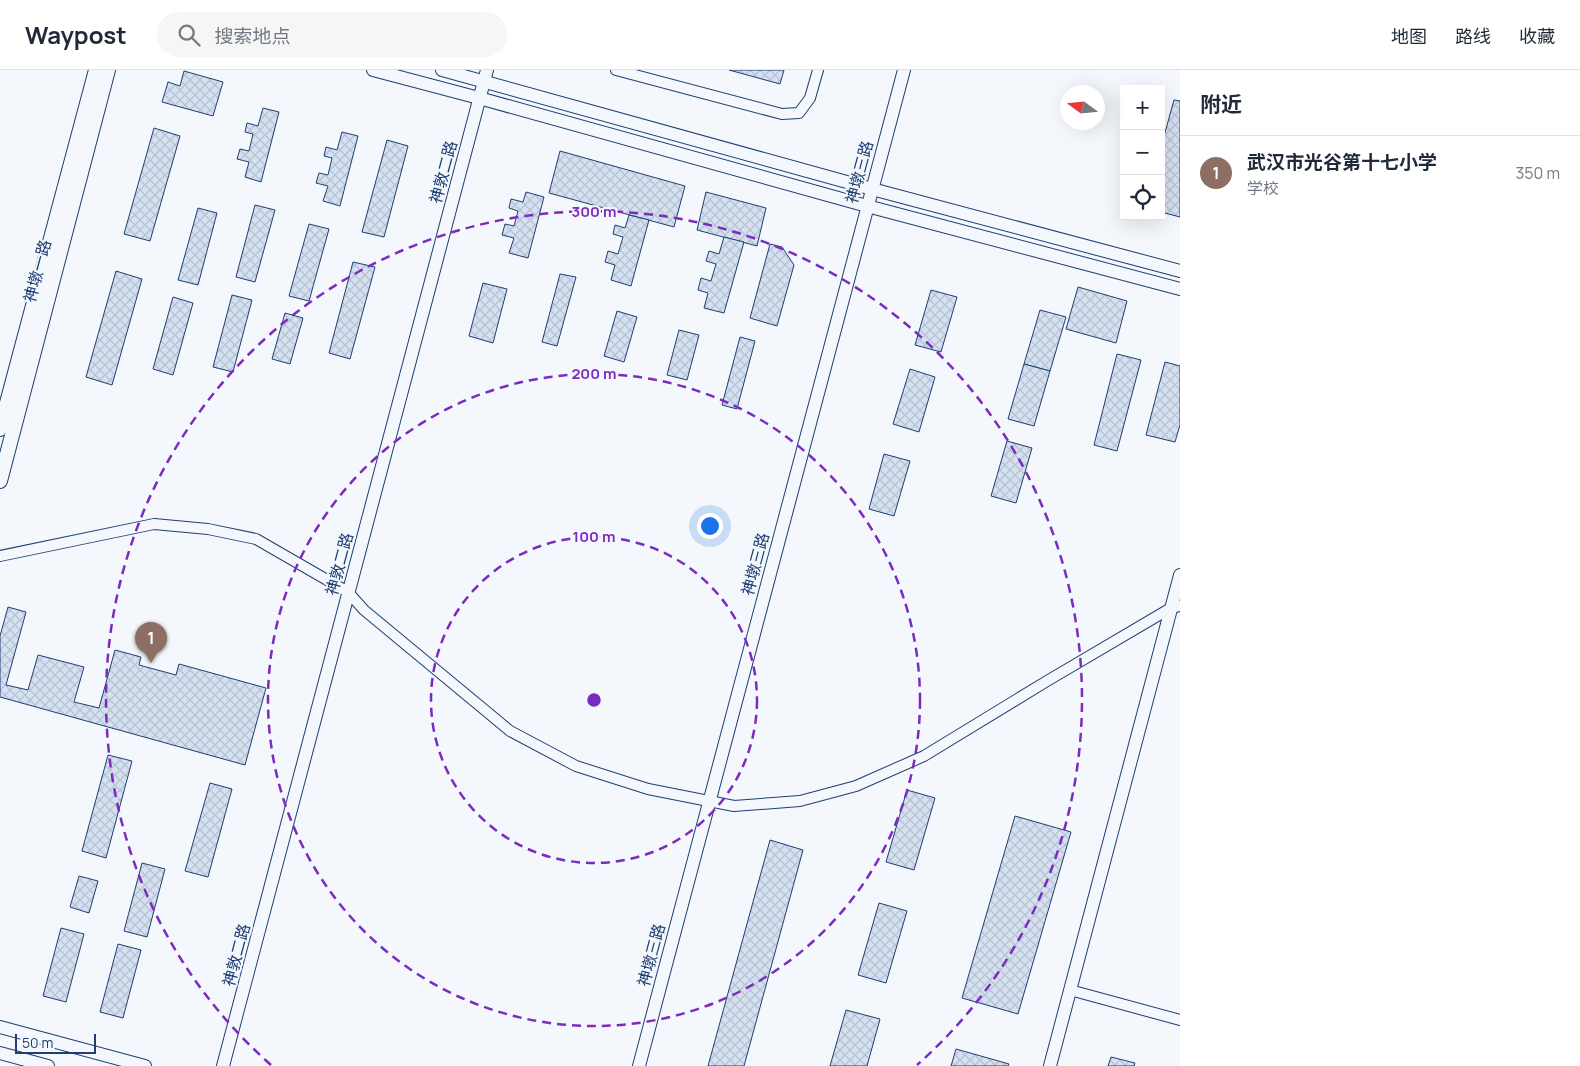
<!DOCTYPE html>
<html lang="zh">
<head>
<meta charset="utf-8">
<style>
	:root { --surface:#fff; --page:#f6f6f7; --text:#1f2937; --muted:#747a83; --line:#e0e1e3; --accent:#d93025 }
	body { margin:0; font-family:Manrope,"Noto Sans SC",sans-serif; background:var(--page); color:var(--text) }
	.controls { position:absolute; right:15px; top:15px; display:grid; overflow:hidden; border-radius:0px; box-shadow:0 5px 20px #0002 }
	.controls button { width:45px; height:45px; display:grid; place-items:center; padding:0; border:0; border-bottom:1px solid var(--line); background:var(--surface); color:var(--text); font:25px sans-serif }
	.compass { position:absolute; left:1060px; top:15px; width:45px; height:45px; border-radius:50%; background:var(--surface); box-shadow:0 5px 20px #0002; rotate:285deg }
	.scale { position:absolute; left:15px; bottom:12px; width:81px; box-sizing:border-box; padding-left:5px; border:2px solid #1d3f73; border-top:0; font-size:14px; line-height:18px; white-space:nowrap; color:#1d3f73; -webkit-text-stroke:4px #f4f7fb; paint-order:stroke }
	.you { position:absolute; left:709px; top:455px; width:18px; height:18px; margin:-12px; border:4px solid #fff; border-radius:50%; background:#1a73e8; box-shadow:0 0 0 8px #1a73e833 }
	.badge { display:grid; place-items:center; width:32px; height:32px; border-radius:50%; background:var(--accent); color:#fff; font-size:16px; font-weight:700 }
	.pin { position:absolute; translate:-50% -41px; filter:drop-shadow(0 1px 2px #0008) }
	.pin::after { content:''; position:absolute; top:26px; width:18px; height:15px; background:inherit; clip-path:polygon(0 0,100% 0,50% 100%) }
	.list { margin:0; padding:0; list-style:none }
	h2 { display:flex; justify-content:space-between; align-items:center; height:65px; margin:0; padding:0 20px; font-size:21px }
	h2 small { font-size:16px; font-weight:400; color:var(--muted) }
	.list li { display:grid; grid-template-columns:32px 1fr auto; gap:15px; align-items:center; box-sizing:border-box; height:75px; padding:0 20px; border-top:1px solid var(--line) }
	.list b { display:block; font-size:19px; white-space:nowrap }
	.list p { margin:0; font-size:16px; white-space:nowrap; color:var(--muted) }
	.list em { font-size:16px; font-style:normal; color:var(--muted) }
	.icon { flex:none; width:28px; height:28px; fill:none; stroke:currentColor; stroke-width:2; stroke-linecap:round; stroke-linejoin:round }
	.map { position:relative; flex:none; width:1180px; height:996px; overflow:hidden }
	header { display:flex; align-items:center; gap:30px; box-sizing:border-box; height:70px; padding:0 25px; background:var(--surface); border-bottom:1px solid var(--line) }
	header strong { font-size:24px }
	nav { display:flex; gap:28px; margin-inline-start:auto; font-size:18px }
	.search { width:350px; height:45px; background:var(--page); display:flex; align-items:center; gap:12px; box-sizing:border-box; padding:0 18px; border-radius:28px; color:var(--muted); font-size:19px }
	main { display:flex }
	aside { flex:1; background:var(--surface) }
	.map>svg:first-child { display:block }
	.building { fill:url(#building-cross-hatch); stroke:#1d3f73 }
	.lines { fill:none; stroke-linecap:round; stroke-linejoin:round }
	.minor-casing { stroke:#1d3f73; stroke-width:12 }
	.tertiary-casing { stroke:#1d3f73; stroke-width:14 }
	.secondary-casing { stroke:#1d3f73; stroke-width:16 }
	.minor { stroke:#f4f7fb; stroke-width:10 }
	.tertiary { stroke:#f4f7fb; stroke-width:12 }
	.secondary { stroke:#f4f7fb; stroke-width:14 }
	.ring { fill:none; stroke:#7b2cbf; stroke-width:2.5; stroke-dasharray:9 6 }
	.labels { text-anchor:middle; dominant-baseline:central; stroke-width:4; stroke-linejoin:round; paint-order:stroke }
	.street-label { font-size:16px; fill:#1d3f73; stroke:#f4f7fb }
	.centre { fill:#7b2cbf; stroke:#f4f7fb; stroke-width:2.5 }
	.ring-label { font-size:15px; text-anchor:middle; font-weight:bold; fill:#7b2cbf; stroke:#f4f7fb; stroke-width:4; stroke-linejoin:round; paint-order:stroke }
</style>
</head>
<body>
<header>
<strong>Waypost</strong>
<div class="search"><svg class="icon" aria-label="search" viewBox="0 0 24 24"><circle cx="10" cy="10" r="6"/><path d="M15 15l6 6"/></svg>搜索地点</div>
<nav><a>地图</a><a>路线</a><a>收藏</a></nav>
</header>
<main>
<div class="map">
<svg width="1180" height="996" viewBox="0 0 1180 996">
	<defs>
		<pattern id="building-cross-hatch" width="8" height="8" patternUnits="userSpaceOnUse" patternTransform="scale(1.25)"><rect width="8" height="8" fill="#d5e0f0"/><path d="M0 0l8 8M0 8l8-8" fill="none" stroke="#b6c1d1"/></pattern>
	</defs>
	<rect width="100%" height="100%" fill="#f4f7fb"/>
	<g class="building">
		<path d="M729,0h55l-4,14z"/>
		<path d="M184,1l39,11 -10,34 -51,-14 6,-20 12,4z"/>
		<path d="M1174,30l6,1v116l-19,-5v-65z"/>
		<path d="M263,38l16,4 -18,70 -16,-5 4,-15 -12,-3 3,-10 9,2 4,-17 -8,-2 2,-9 11,3z"/>
		<path d="M154,58l26,8 -30,105 -26,-7z"/>
		<path d="M342,62l16,4 -18,70 -17,-5 5,-15 -12,-3 3,-10 9,2 4,-17 -8,-2 2,-9 11,3z"/>
		<path d="M387,70l21,6 -24,91 -22,-5z"/>
		<path d="M560,81l125,35 -11,41 -125,-34z"/>
		<path d="M526,122l18,5 -16,61 -19,-5 5,-15 -12,-3 3,-11 9,2 4,-15 -9,-3 2,-9 12,3z"/>
		<path d="M706,122l60,16 -9,38 -60,-16z"/>
		<path d="M255,135l20,5 -20,72 -19,-5z"/>
		<path d="M198,138l19,5 -19,72 -20,-5z"/>
		<path d="M629,145l20,5 -18,66 -20,-6 4,-15 -10,-3 3,-11 10,3 5,-17 -10,-3 2,-9 10,3z"/>
		<path d="M309,154l20,5 -20,72 -20,-5z"/>
		<path d="M724,167l20,5 -20,71 -20,-5 4,-15 -10,-3 3,-12 10,3 5,-17 -10,-3 3,-10 10,3z"/>
		<path d="M770,174l12,3 12,18 -17,61 -27,-8z"/>
		<path d="M353,192l22,5 -25,92 -21,-6z"/>
		<path d="M116,201l26,8 -30,106 -26,-8z"/>
		<path d="M560,204l16,3 -19,69 -15,-4z"/>
		<path d="M483,213l24,6 -14,54 -24,-7z"/>
		<path d="M1078,217l49,14 -11,42 -50,-14z"/>
		<path d="M931,220l26,7 -16,55 -26,-7z"/>
		<path d="M232,225l20,5 -19,72 -20,-5z"/>
		<path d="M173,227l20,6 -20,72 -20,-6z"/>
		<path d="M1040,240l26,7 -16,54 -26,-7z"/>
		<path d="M617,241l20,6 -13,45 -20,-6z"/>
		<path d="M285,243l18,5 -13,46 -18,-5z"/>
		<path d="M679,260l20,5 -12,45 -20,-5z"/>
		<path d="M740,267l15,4 -18,68 -15,-4z"/>
		<path d="M1117,284l24,6 -24,91 -23,-6z"/>
		<path d="M1165,292l15,4v59l-5,17 -29,-7z"/>
		<path d="M1024,294l26,7 -16,55 -26,-7z"/>
		<path d="M910,299l25,8 -16,55 -26,-8z"/>
		<path d="M1007,371l25,7 -16,55 -25,-7z"/>
		<path d="M884,384l26,7 -16,55 -25,-7z"/>
		<path d="M8,537l18,5 -20,73 22,5 10,-35 46,12 -10,35 25,6 16,-58 26,7 -2,8 37,10 3,-11 87,24 -21,77 -245,-68v-61z"/>
		<path d="M108,685l24,6 -26,97 -24,-7z"/>
		<path d="M210,713l22,6 -24,88 -23,-6z"/>
		<path d="M907,720l28,8 -21,72 -28,-8z"/>
		<path d="M1015,746l56,16 -53,182 -56,-16z"/>
		<path d="M770,770l33,10 -59,216h-36z"/>
		<path d="M142,793l23,6 -18,68 -23,-6z"/>
		<path d="M79,806l19,5 -9,32 -19,-6z"/>
		<path d="M879,833l28,8 -21,72 -28,-8z"/>
		<path d="M61,858l23,6 -18,68 -23,-6z"/>
		<path d="M118,874l23,6 -18,68 -23,-6z"/>
		<path d="M846,940l34,9 -13,47h-37z"/>
		<path d="M956,979l53,15 -1,2h-57z"/>
		<path d="M1111,987l24,6 -1,3h-26z"/>
	</g>
	<g class="lines">
		<defs>
			<g id="minor">
				<path d="M616,0l166,44 17,-1 11,-15 8,-28"/>
				<path d="M0,486l154,-32 54,5 48,10 92,53 16,18 146,121 66,35 72,23 86,17 66,-5 56,-15 68,-30 123,-75 124,-73 9,-2"/>
				<path d="M1070,920l110,30"/>
			</g>
			<g id="tertiary">
				<path d="M373,0l106,28 388,108 313,83"/>
				<path d="M442,0l430,119 308,82"/>
				<path d="M0,957l145,39"/>
				<path d="M0,983l48,13"/>
				<path d="M223,996l264,-996"/>
				<path d="M639,996l265,-996"/>
				<path d="M1050,996l130,-491"/>
			</g>
			<g id="secondary">
				<path d="M0,359l96,-359"/>
				<path d="M0,411l108,-411"/>
			</g>
		</defs>
		<use href="#minor" class="minor-casing"/>
		<use href="#tertiary" class="tertiary-casing"/>
		<use href="#secondary" class="secondary-casing"/>
		<use href="#minor" class="minor"/>
		<use href="#tertiary" class="tertiary"/>
		<use href="#secondary" class="secondary"/>
	</g>
	<g class="ring">
		<circle cx="594" cy="630" r="163"/>
		<circle cx="594" cy="630" r="326"/>
		<path d="M271 995A488 488 0 1 1 917 995"/>
	</g>
	<g class="labels">
		<g class="street-label">
			<text transform="translate(443 102) rotate(-75)">神敦二路</text>
			<text transform="translate(859 102) rotate(-75)">神墩三路</text>
			<text transform="translate(37 201) rotate(-75)">神墩一路</text>
			<text transform="translate(339 494) rotate(-75)">神敦二路</text>
			<text transform="translate(755 494) rotate(-75)">神墩三路</text>
			<text transform="translate(236 885) rotate(-75)">神敦二路</text>
			<text transform="translate(651 885) rotate(-75)">神墩三路</text>
		</g>
	</g>
	<circle cx="594" cy="630" r="8" class="centre"/>
	<g class="ring-label">
		<text x="594" y="147">300 m</text>
		<text x="594" y="309">200 m</text>
		<text x="594" y="472">100 m</text>
	</g>
</svg>
<div class="controls">
<button>+</button>
<button>−</button>
<button><svg class="icon" aria-label="locate" viewBox="0 0 24 24"><circle cx="12" cy="12" r="6"/><path d="M12 2v4M12 18v4M2 12h4M18 12h4"/></svg></button>
</div>
<svg class="compass" viewBox="-18 -18 36 36"><path d="M0-13l5 13h-10z" fill="#e53935"/><path d="M0 13l5-13h-10z" fill="#747a83"/></svg>
<div class="scale">50 m</div>
<div class="you"></div>
<div class="pin badge" style="left:151px;top:593px;background:#8d6e63">1</div>
</div>
<aside>
<h2>附近<small></small></h2>
<ul class="list">
<li><span class="badge" style="background:#8d6e63">1</span><div><b>武汉市光谷第十七小学</b><p>学校</p></div><em>350 m</em></li>
</ul>
</aside>
</main>
</body>
</html>
